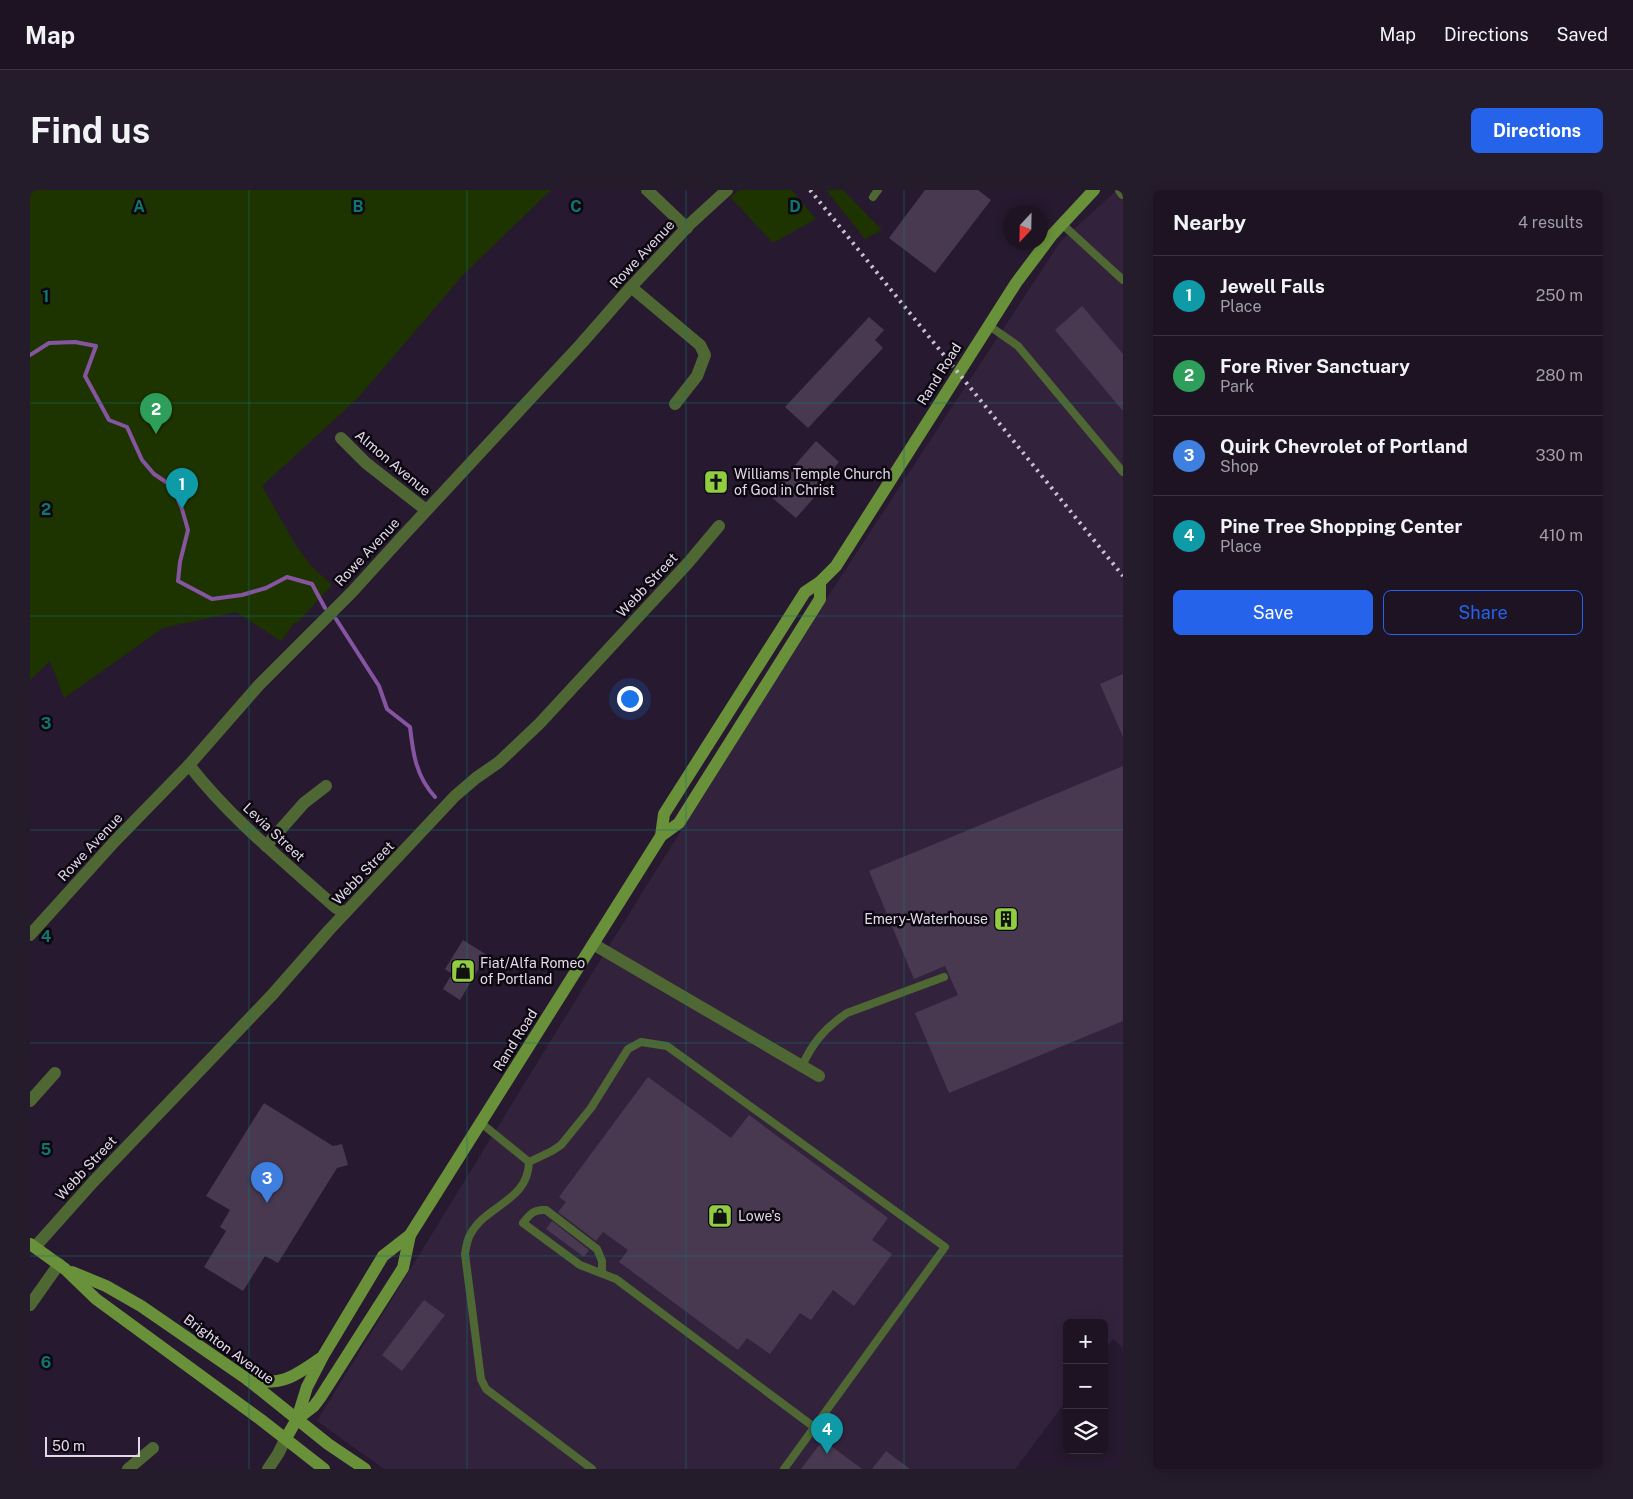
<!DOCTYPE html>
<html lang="en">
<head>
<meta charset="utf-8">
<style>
	:root { --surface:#1d1323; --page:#251c2b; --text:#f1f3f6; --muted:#a09ea6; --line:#3b3241; --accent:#2563eb }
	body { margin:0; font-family:"Public Sans",sans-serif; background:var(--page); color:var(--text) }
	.controls { position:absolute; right:15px; bottom:15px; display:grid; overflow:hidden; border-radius:8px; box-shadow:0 2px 12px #0003 }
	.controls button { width:45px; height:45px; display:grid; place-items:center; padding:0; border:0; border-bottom:1px solid var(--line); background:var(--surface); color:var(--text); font:25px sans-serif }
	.compass { position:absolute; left:973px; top:15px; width:45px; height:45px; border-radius:50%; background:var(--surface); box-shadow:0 2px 12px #0003; rotate:202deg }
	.scale { position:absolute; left:15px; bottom:12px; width:95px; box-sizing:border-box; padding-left:5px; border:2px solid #e2d9e8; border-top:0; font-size:14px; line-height:18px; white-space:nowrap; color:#e2d9e8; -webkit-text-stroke:4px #0c0710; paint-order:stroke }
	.you { position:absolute; left:599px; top:508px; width:18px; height:18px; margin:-12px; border:4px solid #fff; border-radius:50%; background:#1a73e8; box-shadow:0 0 0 8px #1a73e833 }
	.badge { display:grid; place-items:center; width:32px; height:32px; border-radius:50%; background:var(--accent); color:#fff; font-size:16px; font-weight:700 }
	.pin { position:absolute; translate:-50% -41px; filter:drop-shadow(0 1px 2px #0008) }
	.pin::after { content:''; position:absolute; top:26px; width:18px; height:15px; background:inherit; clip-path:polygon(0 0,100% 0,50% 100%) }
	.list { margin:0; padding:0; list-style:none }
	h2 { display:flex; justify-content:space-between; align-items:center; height:65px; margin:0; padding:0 20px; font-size:21px }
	h2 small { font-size:16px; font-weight:400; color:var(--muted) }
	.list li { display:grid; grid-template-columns:32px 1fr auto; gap:15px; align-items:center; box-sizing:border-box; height:80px; padding:0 20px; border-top:1px solid var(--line) }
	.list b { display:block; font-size:19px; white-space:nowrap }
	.list p { margin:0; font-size:16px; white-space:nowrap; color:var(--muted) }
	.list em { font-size:16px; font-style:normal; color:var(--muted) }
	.actions { display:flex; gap:10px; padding:15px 20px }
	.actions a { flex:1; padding:11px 0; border:1px solid var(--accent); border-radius:8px; text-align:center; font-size:18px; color:var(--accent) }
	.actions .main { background:var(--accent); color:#fff }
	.icon { flex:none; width:28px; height:28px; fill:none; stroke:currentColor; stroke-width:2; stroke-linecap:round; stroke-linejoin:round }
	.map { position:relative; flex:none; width:1093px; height:1279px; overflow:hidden; border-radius:8px }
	header { display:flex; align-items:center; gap:30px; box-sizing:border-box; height:70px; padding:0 25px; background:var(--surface); border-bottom:1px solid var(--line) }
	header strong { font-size:24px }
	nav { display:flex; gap:28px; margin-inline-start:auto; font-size:18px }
	.intro { display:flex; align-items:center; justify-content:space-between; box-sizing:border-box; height:120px; padding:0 30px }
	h1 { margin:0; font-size:35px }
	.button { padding:12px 22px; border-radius:8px; background:var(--accent); color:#fff; font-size:18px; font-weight:700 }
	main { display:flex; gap:30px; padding:0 30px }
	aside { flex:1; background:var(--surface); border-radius:8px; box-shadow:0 2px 12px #0003 }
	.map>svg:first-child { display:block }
	.built { fill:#33223c }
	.green { fill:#1e3400 }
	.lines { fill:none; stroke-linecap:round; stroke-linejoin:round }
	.stream { stroke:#8655a1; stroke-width:4 }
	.building { fill:#483951 }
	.service { stroke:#4f6833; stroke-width:8 }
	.minor { stroke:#4f6833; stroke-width:12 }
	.secondary { stroke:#699139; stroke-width:12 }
	.rail { stroke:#cac0d0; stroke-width:4; stroke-dasharray:2.5 5; stroke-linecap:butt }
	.grid { fill:none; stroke:#0f766e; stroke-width:1; stroke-opacity:0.55 }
	.labels { text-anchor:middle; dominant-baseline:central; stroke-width:5; stroke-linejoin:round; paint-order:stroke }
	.street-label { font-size:14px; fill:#e2d9e8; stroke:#0c0710 }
	.poi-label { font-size:14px; fill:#e2d9e8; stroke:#0c0710; text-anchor:start }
	.grid-label { font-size:16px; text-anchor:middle; font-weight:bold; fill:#0f766e; stroke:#0c0710; stroke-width:5; stroke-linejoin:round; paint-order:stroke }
</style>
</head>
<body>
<header>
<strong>Map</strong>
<nav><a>Map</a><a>Directions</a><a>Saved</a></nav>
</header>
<div class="intro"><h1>Find us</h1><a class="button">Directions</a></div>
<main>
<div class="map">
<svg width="1093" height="1279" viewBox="0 0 1093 1279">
	<rect width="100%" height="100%" fill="#27192f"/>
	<path class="built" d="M1087,0h6v1158l-10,-9 -9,11v-27h-37v77l-52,69h-631l-67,-48 279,-454 206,-331 258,-394z"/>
	<g class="green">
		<path d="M0,0h521l-88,85 -105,123 -96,88 33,58 16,22 21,19 -35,38 -2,-1 -14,19 -45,-29 -73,16 -99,70 -14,-37 -20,19z"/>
		<path d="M710,0h52l24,29 -43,24 -43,-46z"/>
		<path d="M796,0h17l39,40 -17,9z"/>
	</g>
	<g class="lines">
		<g class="stream">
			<path d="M0,165l19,-12 26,-1 21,4 -11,30 24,44 18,7 15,33 12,14 18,12 10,23 6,21 -8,32 -2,19 34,18 30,-4 24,-7 21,-11 25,7 13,24"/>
			<path d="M306,429l43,67 8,23 23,18c3,27 6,49 25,70"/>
		</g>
	</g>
	<g class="building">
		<path d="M895,0h53l13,10 -56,73 -46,-35z"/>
		<path d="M1052,116l41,48v57l-68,-81z"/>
		<path d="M839,127l15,13 -9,10 8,8 -75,80 -23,-21z"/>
		<path d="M786,251l23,21 -24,27 4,3 -23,26 -27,-23z"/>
		<path d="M1093,484v63l-23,-53z"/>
		<path d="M1093,576v255l-174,72 -34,-80 43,-18 -13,-29 -31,13 -45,-108z"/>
		<path d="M433,750l24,15 -27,45 -17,-11 9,-15 -7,-5z"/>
		<path d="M618,887l83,61 18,-23 139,103 -16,22 20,14 -38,52 -21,-16 -22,30 -11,-7 -30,41 -23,-16 -9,12 -119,-88 9,-12 -25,-18 -7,9 -38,-29 8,-10 -7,-5z"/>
		<path d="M234,913l69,43 9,-2 6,21 -11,3 -59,95 -13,-7 -22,35 -39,-24 22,-36 -6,-4 10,-17 -24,-14z"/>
		<path d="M522,1031l37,29 -5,7 -38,-28z"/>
		<path d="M394,1110l21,15 -43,56 -20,-16z"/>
		<path d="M793,1250l39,29h-61z"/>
		<path d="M856,1261l24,18h-38z"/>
	</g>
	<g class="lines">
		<g class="service">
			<path d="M843,7l5,-7"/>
			<path d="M1032,34l61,56"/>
			<path d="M958,135l30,21 105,126"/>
			<path d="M772,876c11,-24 23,-38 45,-53l97,-36"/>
			<path d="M451,933l48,39"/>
			<path d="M572,1083v-12l-5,-12 -51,-39c-12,-1 -16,4 -23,13l57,42 36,14 198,148"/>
			<path d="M562,1279l-106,-80 -5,-10 -16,-125c1,-6 2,-14 5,-19 16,-31 58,-33 59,-73l23,-11 9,-6 30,-37 37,-59 13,-7 26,4 278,201 -161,222"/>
		</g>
		<g class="minor">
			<path d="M617,0l40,38"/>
			<path d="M1091,0l2,3"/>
			<path d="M601,97l69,58 5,10 -8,21 -22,28"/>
			<path d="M311,248l25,25 60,47"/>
			<path d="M159,575c42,54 96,97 146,142l10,6"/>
			<path d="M236,656l38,-43 22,-17"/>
			<path d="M0,745l85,-94 74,-76 70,-80 93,-93 49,-54 180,-194 50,-57 60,-64 36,-33"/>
			<path d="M563,754l226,132"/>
			<path d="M0,911l25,-28"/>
			<path d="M5,1057l58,-65 179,-187 58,-66 125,-133 21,-18 23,-16 41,-39 148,-160 31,-37"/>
			<path d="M0,1115l29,-41"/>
			<path d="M98,1279l25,-21"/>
			<path d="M238,1279l10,-15 8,-16"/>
		</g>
		<g class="secondary">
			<path d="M631,646l18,-13 141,-224v-17"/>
			<path d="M0,1054l35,25 31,30 164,120 64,50"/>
			<path d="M42,1082l34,14 35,20 106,73 81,65 37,25"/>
			<path d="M218,1190c35,6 45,-3 73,-22"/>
			<path d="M267,1229l17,-13 6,-8 83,-130 7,-33 251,-399 3,-22 141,-222 15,-10 16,-16 180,-283 36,-48 42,-45"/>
			<path d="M256,1248l11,-19 10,-32 16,-31 60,-100 27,-21"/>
		</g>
		<path class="rail" d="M780,0l313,386"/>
	</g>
	<path class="grid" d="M219,0v1279M437,0v1279M656,0v1279M874,0v1279M0,213h1093M0,426h1093M0,640h1093M0,853h1093M0,1066h1093"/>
	<defs>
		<symbol id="church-square" viewBox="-11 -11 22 22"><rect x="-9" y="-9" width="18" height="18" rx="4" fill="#90cd40" stroke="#0c0710"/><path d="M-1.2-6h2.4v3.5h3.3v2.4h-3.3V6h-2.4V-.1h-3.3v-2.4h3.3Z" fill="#111"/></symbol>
		<symbol id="building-square" viewBox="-11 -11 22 22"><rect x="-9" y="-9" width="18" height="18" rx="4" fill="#90cd40" stroke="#0c0710"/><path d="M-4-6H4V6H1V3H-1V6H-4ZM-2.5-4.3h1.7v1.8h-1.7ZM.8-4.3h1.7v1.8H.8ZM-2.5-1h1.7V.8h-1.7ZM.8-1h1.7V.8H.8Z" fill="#111"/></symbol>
		<symbol id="shop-square" viewBox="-11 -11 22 22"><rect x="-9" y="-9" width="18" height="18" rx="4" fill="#90cd40" stroke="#0c0710"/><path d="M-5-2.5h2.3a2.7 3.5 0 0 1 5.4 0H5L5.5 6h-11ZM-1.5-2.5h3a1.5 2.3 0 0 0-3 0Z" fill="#111"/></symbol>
	</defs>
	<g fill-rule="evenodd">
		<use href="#church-square" x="672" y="278" width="28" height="28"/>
		<use href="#building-square" x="962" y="715" width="28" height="28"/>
		<use href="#shop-square" x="419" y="767" width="28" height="28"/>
		<use href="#shop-square" x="676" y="1012" width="28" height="28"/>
	</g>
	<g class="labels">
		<g class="street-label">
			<text transform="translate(612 64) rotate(-47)">Rowe Avenue</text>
			<text transform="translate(909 184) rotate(-58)">Rand Road</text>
			<text transform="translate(363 273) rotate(40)">Almon Avenue</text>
			<text transform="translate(337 362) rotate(-47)">Rowe Avenue</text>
			<text transform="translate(617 395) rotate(-47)">Webb Street</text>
			<text transform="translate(244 642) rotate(43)">Levia Street</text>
			<text transform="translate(60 657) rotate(-47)">Rowe Avenue</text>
			<text transform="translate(333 683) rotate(-46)">Webb Street</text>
			<text transform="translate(485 850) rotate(-58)">Rand Road</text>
			<text transform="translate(56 978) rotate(-47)">Webb Street</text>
			<text transform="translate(199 1159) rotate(36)">Brighton Avenue</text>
		</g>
		<g class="poi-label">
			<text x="704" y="284">Williams Temple Church<tspan x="704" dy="16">of God in Christ</tspan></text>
			<text x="958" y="729" text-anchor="end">Emery-Waterhouse</text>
			<text x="450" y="773">Fiat/Alfa Romeo<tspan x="450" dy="16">of Portland</tspan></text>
			<text x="708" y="1026">Lowe's</text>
		</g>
	</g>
	<g class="grid-label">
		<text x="109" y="22">A</text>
		<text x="328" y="22">B</text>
		<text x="546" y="22">C</text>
		<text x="765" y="22">D</text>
		<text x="16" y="112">1</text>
		<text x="16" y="325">2</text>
		<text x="16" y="539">3</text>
		<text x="16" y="752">4</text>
		<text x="16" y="965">5</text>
		<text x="16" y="1178">6</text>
	</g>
</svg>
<div class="controls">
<button>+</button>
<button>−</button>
<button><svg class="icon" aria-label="layers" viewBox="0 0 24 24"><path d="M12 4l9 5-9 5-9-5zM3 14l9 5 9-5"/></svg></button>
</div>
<svg class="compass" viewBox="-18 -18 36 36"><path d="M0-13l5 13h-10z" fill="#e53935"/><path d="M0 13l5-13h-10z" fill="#a09ea6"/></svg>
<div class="scale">50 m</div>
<div class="you"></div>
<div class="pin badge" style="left:152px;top:319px;background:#0f9aa8">1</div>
<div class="pin badge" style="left:126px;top:244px;background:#2e9e5b">2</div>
<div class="pin badge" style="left:237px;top:1013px;background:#3f7fe0">3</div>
<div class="pin badge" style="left:797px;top:1264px;background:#0f9aa8">4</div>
</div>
<aside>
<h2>Nearby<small>4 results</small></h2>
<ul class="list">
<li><span class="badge" style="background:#0f9aa8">1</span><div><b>Jewell Falls</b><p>Place</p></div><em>250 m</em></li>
<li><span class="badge" style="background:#2e9e5b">2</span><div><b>Fore River Sanctuary</b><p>Park</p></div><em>280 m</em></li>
<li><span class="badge" style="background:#3f7fe0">3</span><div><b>Quirk Chevrolet of Portland</b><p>Shop</p></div><em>330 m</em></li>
<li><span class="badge" style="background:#0f9aa8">4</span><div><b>Pine Tree Shopping Center</b><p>Place</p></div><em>410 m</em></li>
</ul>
<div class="actions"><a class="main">Save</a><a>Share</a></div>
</aside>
</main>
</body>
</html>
